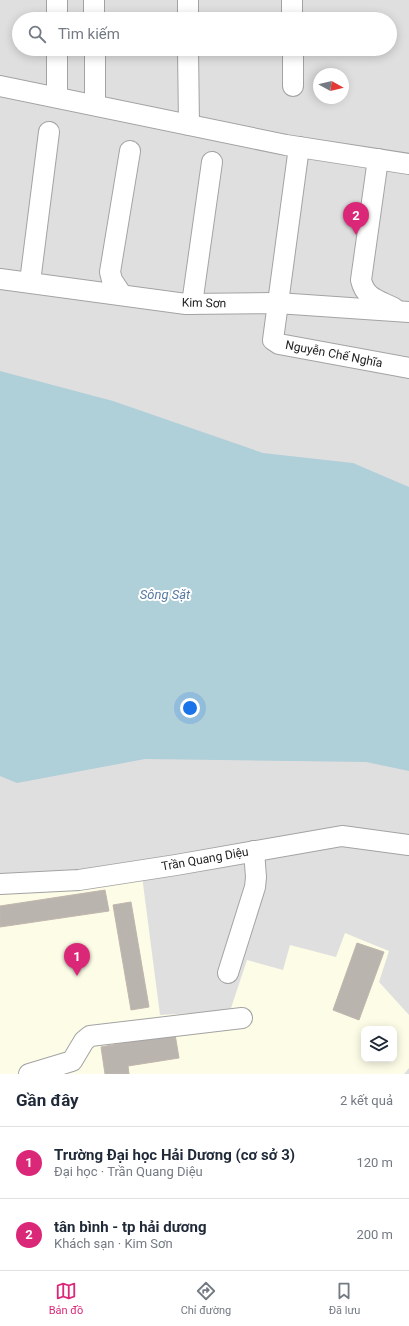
<!DOCTYPE html>
<html lang="vi">
<head>
<meta charset="utf-8">
<style>
	:root { --surface:#fff; --page:#f2f2f3; --text:#1f2937; --muted:#747a83; --line:#e0e1e3; --accent:#db2777 }
	body { margin:0; font-family:Roboto,sans-serif; background:var(--page); color:var(--text) }
	.controls { position:absolute; right:12px; bottom:12px; display:grid; overflow:hidden; border-radius:8px; box-shadow:0 2px 10px #0003 }
	.controls button { width:36px; height:36px; display:grid; place-items:center; padding:0; border:0; border-bottom:1px solid var(--line); background:var(--surface); color:var(--text); font:20px sans-serif }
	.compass { position:absolute; left:313px; top:68px; width:36px; height:36px; border-radius:50%; background:var(--surface); box-shadow:0 2px 10px #0003; rotate:98deg }
	.you { position:absolute; left:190px; top:708px; width:14px; height:14px; margin:-10px; border:3px solid #fff; border-radius:50%; background:#1a73e8; box-shadow:0 0 0 6px #1a73e833 }
	.badge { display:grid; place-items:center; width:26px; height:26px; border-radius:50%; background:var(--accent); color:#fff; font-size:13px; font-weight:700 }
	.pin { position:absolute; translate:-50% -33px; filter:drop-shadow(0 1px 2px #0008) }
	.pin::after { content:''; position:absolute; top:21px; width:14px; height:12px; background:inherit; clip-path:polygon(0 0,100% 0,50% 100%) }
	.list { margin:0; padding:0; list-style:none }
	h2 { display:flex; justify-content:space-between; align-items:center; height:52px; margin:0; padding:0 16px; font-size:17px }
	h2 small { font-size:13px; font-weight:400; color:var(--muted) }
	.list li { display:grid; grid-template-columns:26px 1fr auto; gap:12px; align-items:center; box-sizing:border-box; height:72px; padding:0 16px; border-top:1px solid var(--line) }
	.list b { display:block; font-size:15px; white-space:nowrap }
	.list p { margin:0; font-size:13px; white-space:nowrap; color:var(--muted) }
	.list em { font-size:13px; font-style:normal; color:var(--muted) }
	.icon { flex:none; width:22px; height:22px; fill:none; stroke:currentColor; stroke-width:2; stroke-linecap:round; stroke-linejoin:round }
	.map { position:relative; flex:none; width:409px; height:1074px; overflow:hidden }
	.search { position:absolute; background:var(--surface); box-shadow:0 2px 10px #0003; left:12px; right:12px; top:12px; height:44px; display:flex; align-items:center; gap:10px; box-sizing:border-box; padding:0 14px; border-radius:22px; color:var(--muted); font-size:15px }
	.sheet { height:196px; background:var(--surface) }
	nav { display:flex; justify-content:space-around; align-items:center; box-sizing:border-box; height:56px; border-top:1px solid var(--line); background:var(--surface); font-size:11px; color:var(--muted) }
	nav a { display:grid; justify-items:center; gap:2px }
	nav .on { color:var(--accent) }
	.map>svg:first-child { display:block }
	.residential { fill:#e0dfdf; fill-rule:evenodd }
	.education { fill:#fcfce7; fill-rule:evenodd }
	.water { fill:#afcfd9 }
	.building { fill:#bab4af; stroke:#c1b6ad }
	.lines { fill:none; stroke-linecap:round; stroke-linejoin:round }
	.minor-casing { stroke:#a3a3a3; stroke-width:22 }
	.minor { stroke:#fff; stroke-width:20 }
	.labels { text-anchor:middle; dominant-baseline:central; stroke-width:4; stroke-linejoin:round; paint-order:stroke }
	.street-label { font-size:12px; fill:#222; stroke:#fff }
	.water-label { font-size:13px; font-style:italic; fill:#5479a0; stroke:#fff }
</style>
</head>
<body>
<div class="map">
<svg width="409" height="1074" viewBox="0 0 409 1074">
	<rect width="100%" height="100%" fill="#f1eeea"/>
	<path class="residential" d="M0,0h409v1074h-409zM19,19h371v30h-371zM319,74h24v24h-24zM364,1029h30v30h-30z"/>
	<path class="education" d="M142,876l18,139 70,-4 17,-51 36,10 7,-25 46,12 9,-24 44,18 -10,31 30,33v53l-5,6h-404v-179zM364,1029h30v30h-30z"/>
	<path class="water" d="M0,371l113,30 150,52 90,10 56,24v284l-43,-9 -221,-3 -128,24 -17,-7z"/>
	<g class="building">
		<path d="M105,890l4,21 -109,16v-21z"/>
		<path d="M131,902l18,105 -18,3 -18,-105z"/>
		<path d="M357,943l27,9 -25,68 -26,-10z"/>
		<path d="M175,1034l4,24 -51,8 1,8h-24l-4,-27z"/>
	</g>
	<g class="lines">
		<defs>
			<g id="minor">
				<path d="M57,0v19"/>
				<path d="M94,0v19"/>
				<path d="M188,0v19"/>
				<path d="M292,0v19"/>
				<path d="M57,49v48"/>
				<path d="M95,49v56"/>
				<path d="M188,49l1,76"/>
				<path d="M293,49v37"/>
				<path d="M0,86l286,59 123,19"/>
				<path d="M299,147l-26,193 6,4 130,24"/>
				<path d="M378,159l-17,121c4,18 17,20 33,28"/>
				<path d="M0,279l186,25 91,-1 132,9"/>
				<path d="M30,282l19,-150"/>
				<path d="M122,295l-10,-15 -2,-8 20,-121"/>
				<path d="M192,304l20,-142"/>
				<path d="M0,884l79,-4 97,-15 166,-29 67,9"/>
				<path d="M228,973l27,-86 1,-10 -2,-26"/>
				<path d="M29,1074l43,-13 12,-20 6,-5 152,-18"/>
			</g>
		</defs>
		<use href="#minor" class="minor-casing"/>
		<use href="#minor" class="minor"/>
	</g>
	<g class="labels">
		<g class="street-label">
			<text transform="translate(204 303) rotate(1)">Kim Sơn</text>
			<text transform="translate(334 354) rotate(11)">Nguyễn Chế Nghĩa</text>
			<text transform="translate(205 859) rotate(-10)">Trần Quang Diệu</text>
		</g>
		<g class="water-label">
			<text x="165" y="594">Sông Sặt</text>
		</g>
	</g>
</svg>
<div class="controls">
<button><svg class="icon" aria-label="layers" viewBox="0 0 24 24"><path d="M12 4l9 5-9 5-9-5zM3 14l9 5 9-5"/></svg></button>
</div>
<svg class="compass" viewBox="-18 -18 36 36"><path d="M0-13l5 13h-10z" fill="#e53935"/><path d="M0 13l5-13h-10z" fill="#747a83"/></svg>
<div class="you"></div>
<div class="pin badge" style="left:77px;top:976px">1</div>
<div class="pin badge" style="left:356px;top:235px">2</div>
<div class="search"><svg class="icon" aria-label="search" viewBox="0 0 24 24"><circle cx="10" cy="10" r="6"/><path d="M15 15l6 6"/></svg>Tìm kiếm</div>
</div>
<section class="sheet">
<h2>Gần đây<small>2 kết quả</small></h2>
<ul class="list">
<li><span class="badge">1</span><div><b>Trường Đại học Hải Dương (cơ sở 3)</b><p>Đại học · Trần Quang Diệu</p></div><em>120 m</em></li>
<li><span class="badge">2</span><div><b>tân bình - tp hải dương</b><p>Khách sạn · Kim Sơn</p></div><em>200 m</em></li>
</ul>
</section>
<nav>
<a class="on"><svg class="icon" aria-label="map" viewBox="0 0 24 24"><path d="M3 6l6-2 6 2 6-2v14l-6 2-6-2-6 2zM9 4v14M15 6v14"/></svg>Bản đồ</a>
<a><svg class="icon" aria-label="directions" viewBox="0 0 24 24"><path d="M12 3l9 9-9 9-9-9zM9 14v-3h6M13 9l2 2-2 2"/></svg>Chỉ đường</a>
<a><svg class="icon" aria-label="saved" viewBox="0 0 24 24"><path d="M7 4h10v16l-5-4-5 4z"/></svg>Đã lưu</a>
</nav>
</body>
</html>
